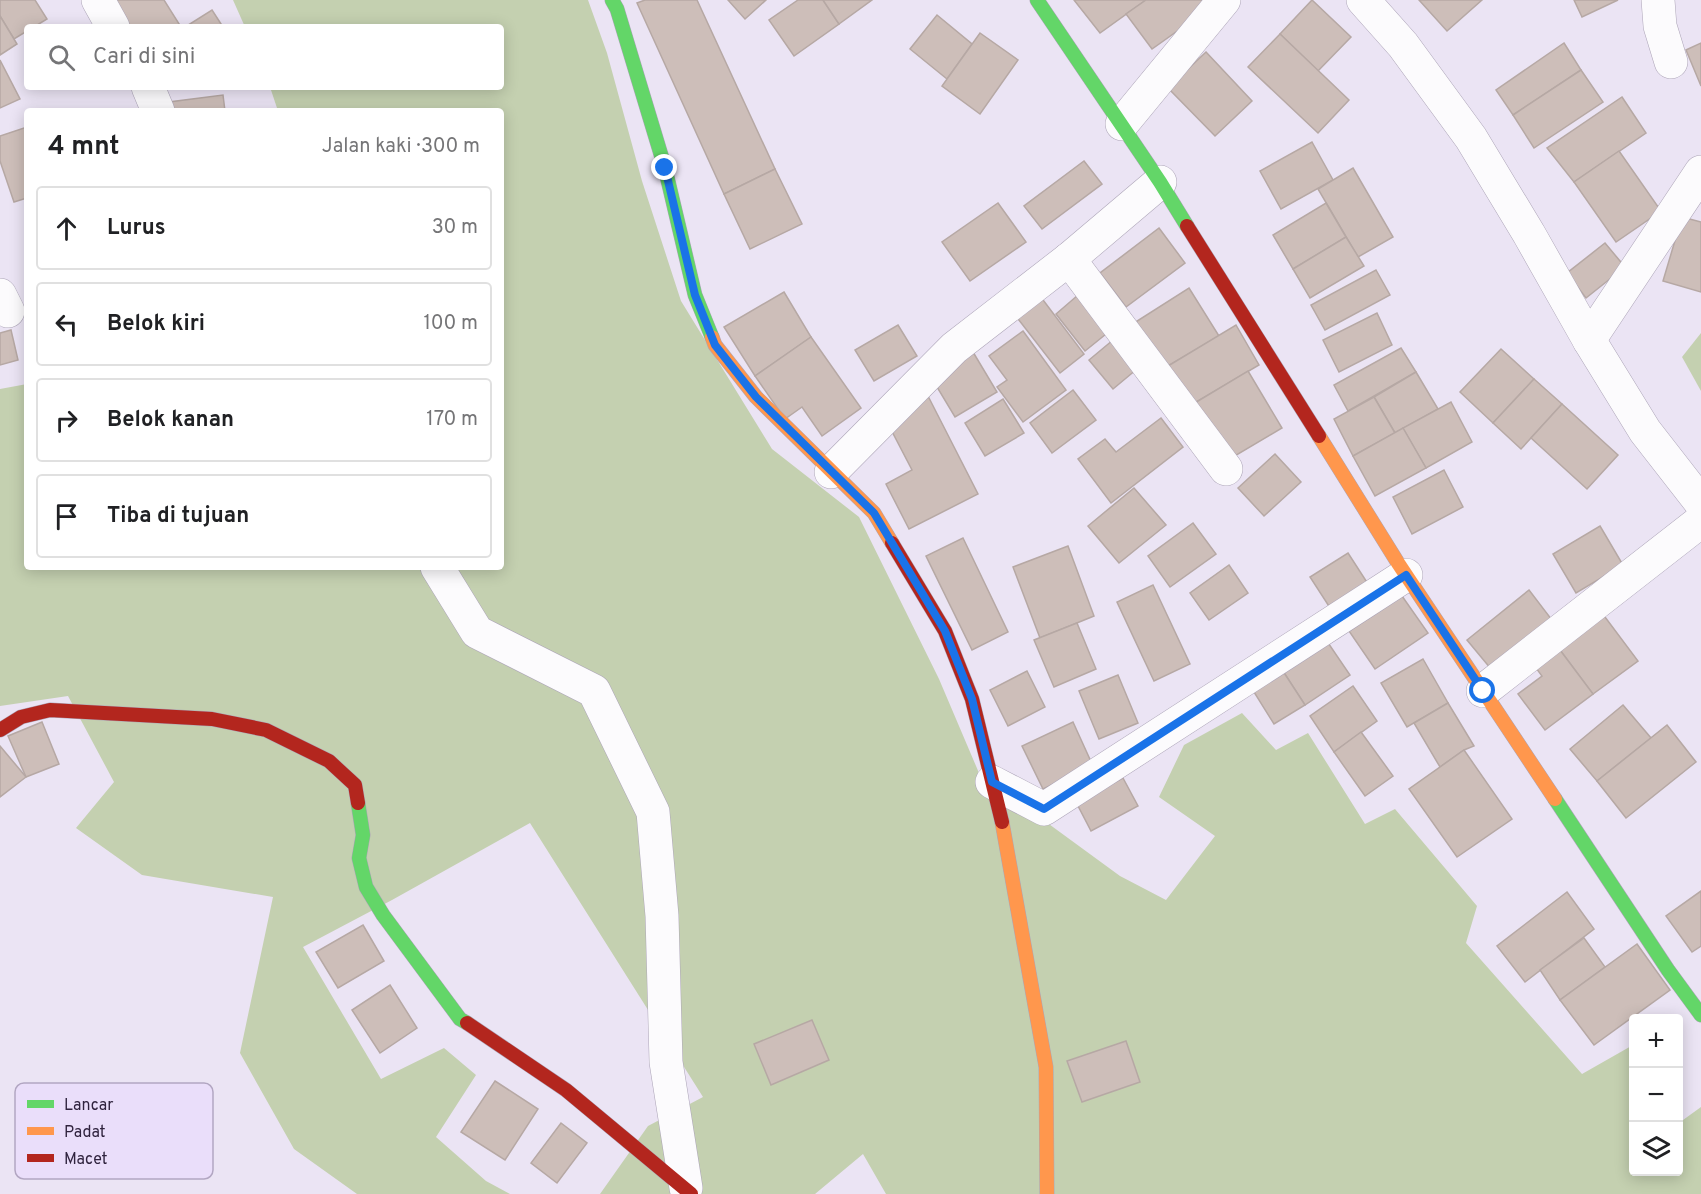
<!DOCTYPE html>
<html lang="id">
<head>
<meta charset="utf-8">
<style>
	:root { --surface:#fff; --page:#f6f6f6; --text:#202124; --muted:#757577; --line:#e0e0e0 }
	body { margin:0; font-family:Overpass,sans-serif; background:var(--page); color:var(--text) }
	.controls { position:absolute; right:18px; bottom:18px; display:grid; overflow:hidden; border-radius:6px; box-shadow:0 3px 15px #0003 }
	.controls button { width:54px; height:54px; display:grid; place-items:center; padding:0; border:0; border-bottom:2px solid var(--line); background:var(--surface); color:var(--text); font:30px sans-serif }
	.stop { position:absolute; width:18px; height:18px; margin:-14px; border:4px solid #1a73e8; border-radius:50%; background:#fff }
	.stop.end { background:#1a73e8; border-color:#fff; box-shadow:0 2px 6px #0008 }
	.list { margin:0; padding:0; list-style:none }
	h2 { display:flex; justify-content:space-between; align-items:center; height:78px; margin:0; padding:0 24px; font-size:26px }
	h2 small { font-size:20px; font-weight:400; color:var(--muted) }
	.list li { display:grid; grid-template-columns:39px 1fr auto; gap:18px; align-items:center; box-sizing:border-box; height:84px; margin:0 12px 12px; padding:0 12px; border:2px solid var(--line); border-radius:6px }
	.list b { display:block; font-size:22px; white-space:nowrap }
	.list em { font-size:20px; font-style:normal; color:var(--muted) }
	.icon { flex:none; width:33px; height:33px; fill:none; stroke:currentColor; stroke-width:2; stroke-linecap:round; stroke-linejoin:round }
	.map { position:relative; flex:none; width:1701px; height:1194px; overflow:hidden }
	.search { position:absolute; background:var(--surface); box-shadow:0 3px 15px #0003; left:24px; top:24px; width:480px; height:66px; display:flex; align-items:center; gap:15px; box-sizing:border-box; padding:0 21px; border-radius:6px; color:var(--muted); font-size:22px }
	.panel { position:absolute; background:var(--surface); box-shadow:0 3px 15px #0003; left:24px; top:108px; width:480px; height:462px; border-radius:6px }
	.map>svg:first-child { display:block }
	.green { fill:#c4d0b0 }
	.building { fill:#cdbeb9; stroke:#b6a8a4; stroke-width:1.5 }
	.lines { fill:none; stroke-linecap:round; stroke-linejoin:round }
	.street-casing { stroke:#ada5b8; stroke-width:34 }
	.fast-casing { stroke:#ada5b8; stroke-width:15 }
	.slow-casing { stroke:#ada5b8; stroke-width:15 }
	.jam-casing { stroke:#ada5b8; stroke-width:15 }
	.street { stroke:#fcfbfd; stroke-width:33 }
	.fast { stroke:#63d668; stroke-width:14 }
	.slow { stroke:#ff974d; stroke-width:14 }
	.jam { stroke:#b3261e; stroke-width:14 }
	.route { stroke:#1a73e8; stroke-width:8 }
	.key { fill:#eadefa; stroke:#b2a6c2; stroke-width:1.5 }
	.key-label { font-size:16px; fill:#30233e }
</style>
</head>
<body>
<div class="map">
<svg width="1701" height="1194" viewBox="0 0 1701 1194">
	<rect width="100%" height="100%" fill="#ebe4f4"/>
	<g class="green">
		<path d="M233,0h355l19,53 35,128 39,120 91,148 87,68 80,162 40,94 141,103 46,24 49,-64 -56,-39 25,-52 58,-32 34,37 32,-17 57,91 30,-15 82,97 -11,37 116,131 51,-29 1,127h44l1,-59 4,7 18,-13v87h-815l-23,-40 -48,40h-215l48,-68 55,-29 -173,-274 -138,77 -89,47 78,132 63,-31 32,27 -40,62 50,44 24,13h-153l-63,-45 -54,-96 33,-156 -131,-22 -66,-47 38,-46 -46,-86 -68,10v-317l27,-5v183h474v-456h-223l-8,-24h231v-60h-256z"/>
		<path d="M1701,333v58l-19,-34z"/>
	</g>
	<g class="building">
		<path d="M0,0h35l12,19 -13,8h-7v4l-13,8 -14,-23z"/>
		<path d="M107,0h57l17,27h-57z"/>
		<path d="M645,0h52l78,169 -51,25 -87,-191z"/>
		<path d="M728,0h38l-21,19z"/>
		<path d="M798,0h25l16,24 -45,32 -25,-36z"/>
		<path d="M823,0h49l-33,24z"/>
		<path d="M1074,0h72l-46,33z"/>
		<path d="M1146,0h60l5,7 -59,42 -26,-35z"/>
		<path d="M1312,0l39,37 -33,34 -38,-37z"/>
		<path d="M1419,0h63l-35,31z"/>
		<path d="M1574,0h44l-36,17z"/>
		<path d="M212,10l11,17h-38z"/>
		<path d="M937,15l35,29 -25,35 -37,-30z"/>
		<path d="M0,16l17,28 -17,11z"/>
		<path d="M980,33l38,27 -38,54 -38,-28z"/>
		<path d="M1280,34l69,66 -31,33 -70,-66z"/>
		<path d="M1564,43l17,27 -68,45 -17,-25z"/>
		<path d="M1701,43v43l-15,-36z"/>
		<path d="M1206,52l46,49 -37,35 -47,-48z"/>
		<path d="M0,60l20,39 -20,9z"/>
		<path d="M1581,70l22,32 -69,46 -21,-33z"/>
		<path d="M223,95l2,16h-55l-1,-9z"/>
		<path d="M1622,97l24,36 -72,49 -27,-34z"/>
		<path d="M27,127v71l-13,4 -14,-41v-25z"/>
		<path d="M1312,142l21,38 -52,29 -21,-38z"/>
		<path d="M1619,151l42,60 -45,31 -42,-60z"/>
		<path d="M1084,161l18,23 -60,45 -18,-23z"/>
		<path d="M1353,168l40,69 -35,20 -40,-68z"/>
		<path d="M775,169l27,55 -52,25 -26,-55z"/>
		<path d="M998,203l28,39 -56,39 -28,-39z"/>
		<path d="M1326,203l20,34 -53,32 -20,-34z"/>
		<path d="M1682,217l19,5v70l-38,-11z"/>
		<path d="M1159,228l26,35 -59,44 -26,-34z"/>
		<path d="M1346,237l18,29 -54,32 -17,-29z"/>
		<path d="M1605,243l20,24 -39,31 -19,-25z"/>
		<path d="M1376,270l14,25 -65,35 -14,-25z"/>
		<path d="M1189,288l30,48 -56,33 -29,-46z"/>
		<path d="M1085,289l31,37 -31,25 -29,-37z"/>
		<path d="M784,292l27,45 -56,39 -31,-49z"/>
		<path d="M1037,292l47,62 -24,19 -48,-62z"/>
		<path d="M1377,313l15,32 -53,27 -16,-32z"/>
		<path d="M898,325l19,31 -43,25 -19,-31z"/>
		<path d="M1236,325l23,40 -66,39 -30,-35z"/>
		<path d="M11,330l7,30 -18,5v-32z"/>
		<path d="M1023,331l43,59 -43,32 -26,-35 10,-7 -18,-24z"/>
		<path d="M1119,335l24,29 -30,25 -24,-29z"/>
		<path d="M811,337l50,71 -39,28 -20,-29 -17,12 -30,-43z"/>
		<path d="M1401,348l15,24 -68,39 -14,-26z"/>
		<path d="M1501,349l33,30 -41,44 -33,-31z"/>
		<path d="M973,352l24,40 -42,25 -24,-40z"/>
		<path d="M1248,371l34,57 -54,32 -35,-56z"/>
		<path d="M1416,372l22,37 -43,24 -21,-36z"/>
		<path d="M1534,379l28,25 -41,45 -28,-26z"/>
		<path d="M1073,390l23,30 -44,33 -22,-30z"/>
		<path d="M928,396l50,98 -69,35 -23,-45 26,-14 -27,-52z"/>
		<path d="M1374,397l21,36 -42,23 -19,-37z"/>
		<path d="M1003,399l21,34 -39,23 -20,-33z"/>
		<path d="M1451,402l21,40 -46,26 -23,-40z"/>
		<path d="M1562,404l56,51 -31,34 -56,-51z"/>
		<path d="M1161,418l22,29 -72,56 -33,-44 27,-20 11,13z"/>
		<path d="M1403,428l23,40 -51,28 -22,-40z"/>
		<path d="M1275,454l26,28 -37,34 -26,-28z"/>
		<path d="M1444,470l19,37 -51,27 -19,-37z"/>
		<path d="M1134,488l32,37 -47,38 -31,-37z"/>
		<path d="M1193,523l23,31 -46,33 -22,-31z"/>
		<path d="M1600,526l23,39 -47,28 -23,-39z"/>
		<path d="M963,538l45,94 -36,18 -46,-94z"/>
		<path d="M1068,546l26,70 -54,22 -27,-71z"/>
		<path d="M1348,553l24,37 -38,24 -24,-37z"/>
		<path d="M1229,565l19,28 -39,27 -19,-27z"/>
		<path d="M1153,585l37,79 -36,17 -37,-79z"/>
		<path d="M1529,590l23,30 -61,49 -24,-29z"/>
		<path d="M1402,596l26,37 -53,36 -26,-38z"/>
		<path d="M1602,613l36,48 -45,33 -36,-48z"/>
		<path d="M1077,623l19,46 -42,18 -20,-47z"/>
		<path d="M1320,631l30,44 -45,30 -26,-40z"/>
		<path d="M1557,646l36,48 -48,36 -27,-36 24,-18 -9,-12z"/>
		<path d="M1423,659l25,44 -41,24 -26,-44z"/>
		<path d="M1279,665l26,40 -31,19 -25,-40z"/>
		<path d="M1027,671l18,36 -37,19 -18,-36z"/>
		<path d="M1118,675l20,48 -39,16 -20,-48z"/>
		<path d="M1353,686l24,35 -43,31 -24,-36z"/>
		<path d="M1448,703l26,43 -10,4 -24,17 -26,-44z"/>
		<path d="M1623,705l28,33 -54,43 -27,-32z"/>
		<path d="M42,722l17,42 -33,13 -18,-41z"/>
		<path d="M1073,722l20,44 -50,23 -21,-43z"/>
		<path d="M1667,725l29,37 -70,56 -29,-37z"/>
		<path d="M1361,732l32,44 -28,20 -31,-44z"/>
		<path d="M0,746l26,31 -26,20z"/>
		<path d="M1464,750l48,69 -55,38 -48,-68z"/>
		<path d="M1123,778l15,28 -47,25 -15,-29z"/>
		<path d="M1701,891v55l-9,6 -26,-36z"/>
		<path d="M1567,892l27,37 -69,53 -28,-36z"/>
		<path d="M363,925l21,36 -46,27 -22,-36z"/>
		<path d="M1584,938l21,29 -45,33 -20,-30z"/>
		<path d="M1637,944l33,46 -76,55 -34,-45z"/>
		<path d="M390,985l27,43 -37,25 -28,-43z"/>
		<path d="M812,1020l17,40 -58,25 -17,-41z"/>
		<path d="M1126,1041l14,41 -58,20 -15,-41z"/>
		<path d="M495,1081l43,28 -33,51 -44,-28z"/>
		<path d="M561,1123l26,20 -30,40 -26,-20z"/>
	</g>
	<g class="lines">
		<defs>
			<g id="street">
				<path d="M98,0l15,27"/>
				<path d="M1363,0l40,45 68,93 58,96 60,106 56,91 56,72"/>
				<path d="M1658,0l2,26 11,36"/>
				<path d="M148,87l10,24"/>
				<path d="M1122,124l102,-124"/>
				<path d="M1069,259l157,210"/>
				<path d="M0,295l8,16"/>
				<path d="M1589,340l112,-168"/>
				<path d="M831,472l123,-124 115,-89 91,-77"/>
				<path d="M437,567l40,65 117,59 59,121 9,104 4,146 20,126"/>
				<path d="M1483,691l218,-170"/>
				<path d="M992,782l52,27 362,-234"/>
			</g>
			<g id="fast">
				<path d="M612,0l5,9 48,159 30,127 17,42"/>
				<path d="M1037,0l123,182 27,44"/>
				<path d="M1555,799l113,171 33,45"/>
				<path d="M358,803l5,32 -4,23 7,29 17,28 77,104 7,4"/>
			</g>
			<g id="slow">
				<path d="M712,337l3,8 41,52 118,116 18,30"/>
				<path d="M1319,436l79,127 157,236"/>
				<path d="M1002,822l44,245 1,127"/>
			</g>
			<g id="jam">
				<path d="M1187,226l132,210"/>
				<path d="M892,543l53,88 27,68 30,123"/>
				<path d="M0,730l21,-13 29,-7 162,9 54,11 63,31 26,24 3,18"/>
				<path d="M467,1023l99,67 125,104"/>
			</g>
		</defs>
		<use href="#street" class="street-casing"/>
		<use href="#fast" class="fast-casing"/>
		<use href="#slow" class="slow-casing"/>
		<use href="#jam" class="jam-casing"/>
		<use href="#street" class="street"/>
		<use href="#fast" class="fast"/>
		<use href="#slow" class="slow"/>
		<use href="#jam" class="jam"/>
	</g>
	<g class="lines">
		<path class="route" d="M665,168l30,127 20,50 41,52 118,116 71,118 27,68 20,83 52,27 362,-234 77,116"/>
	</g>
	<rect x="15" y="1083" width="198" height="96" rx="9" class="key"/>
	<rect x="27" y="1100" width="27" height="8" fill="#63d668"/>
	<rect x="27" y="1127" width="27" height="8" fill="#ff974d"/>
	<rect x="27" y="1154" width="27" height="8" fill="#b3261e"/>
	<g class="key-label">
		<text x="64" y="1110">Lancar</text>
		<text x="64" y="1137">Padat</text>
		<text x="64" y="1164">Macet</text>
	</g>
</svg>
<div class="controls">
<button>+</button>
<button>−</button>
<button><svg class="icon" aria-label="layers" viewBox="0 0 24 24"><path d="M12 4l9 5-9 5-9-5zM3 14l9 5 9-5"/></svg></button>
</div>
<div class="stop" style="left:1483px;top:691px"></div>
<div class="stop end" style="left:665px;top:168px"></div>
<div class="search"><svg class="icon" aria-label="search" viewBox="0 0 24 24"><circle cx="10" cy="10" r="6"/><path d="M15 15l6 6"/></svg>Cari di sini</div>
<section class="panel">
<h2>4 mnt<small>Jalan kaki · 300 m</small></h2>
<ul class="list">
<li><svg class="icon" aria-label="ahead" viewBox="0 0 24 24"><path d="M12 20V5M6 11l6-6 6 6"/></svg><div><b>Lurus</b></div><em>30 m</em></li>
<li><svg class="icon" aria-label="left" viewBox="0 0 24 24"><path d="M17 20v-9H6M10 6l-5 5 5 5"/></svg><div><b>Belok kiri</b></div><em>100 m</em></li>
<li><svg class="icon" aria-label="right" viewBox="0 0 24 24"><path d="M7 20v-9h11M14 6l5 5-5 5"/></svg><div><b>Belok kanan</b></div><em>170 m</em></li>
<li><svg class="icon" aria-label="arrive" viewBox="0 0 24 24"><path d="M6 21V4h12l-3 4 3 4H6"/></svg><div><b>Tiba di tujuan</b></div></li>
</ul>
</section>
</div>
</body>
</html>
